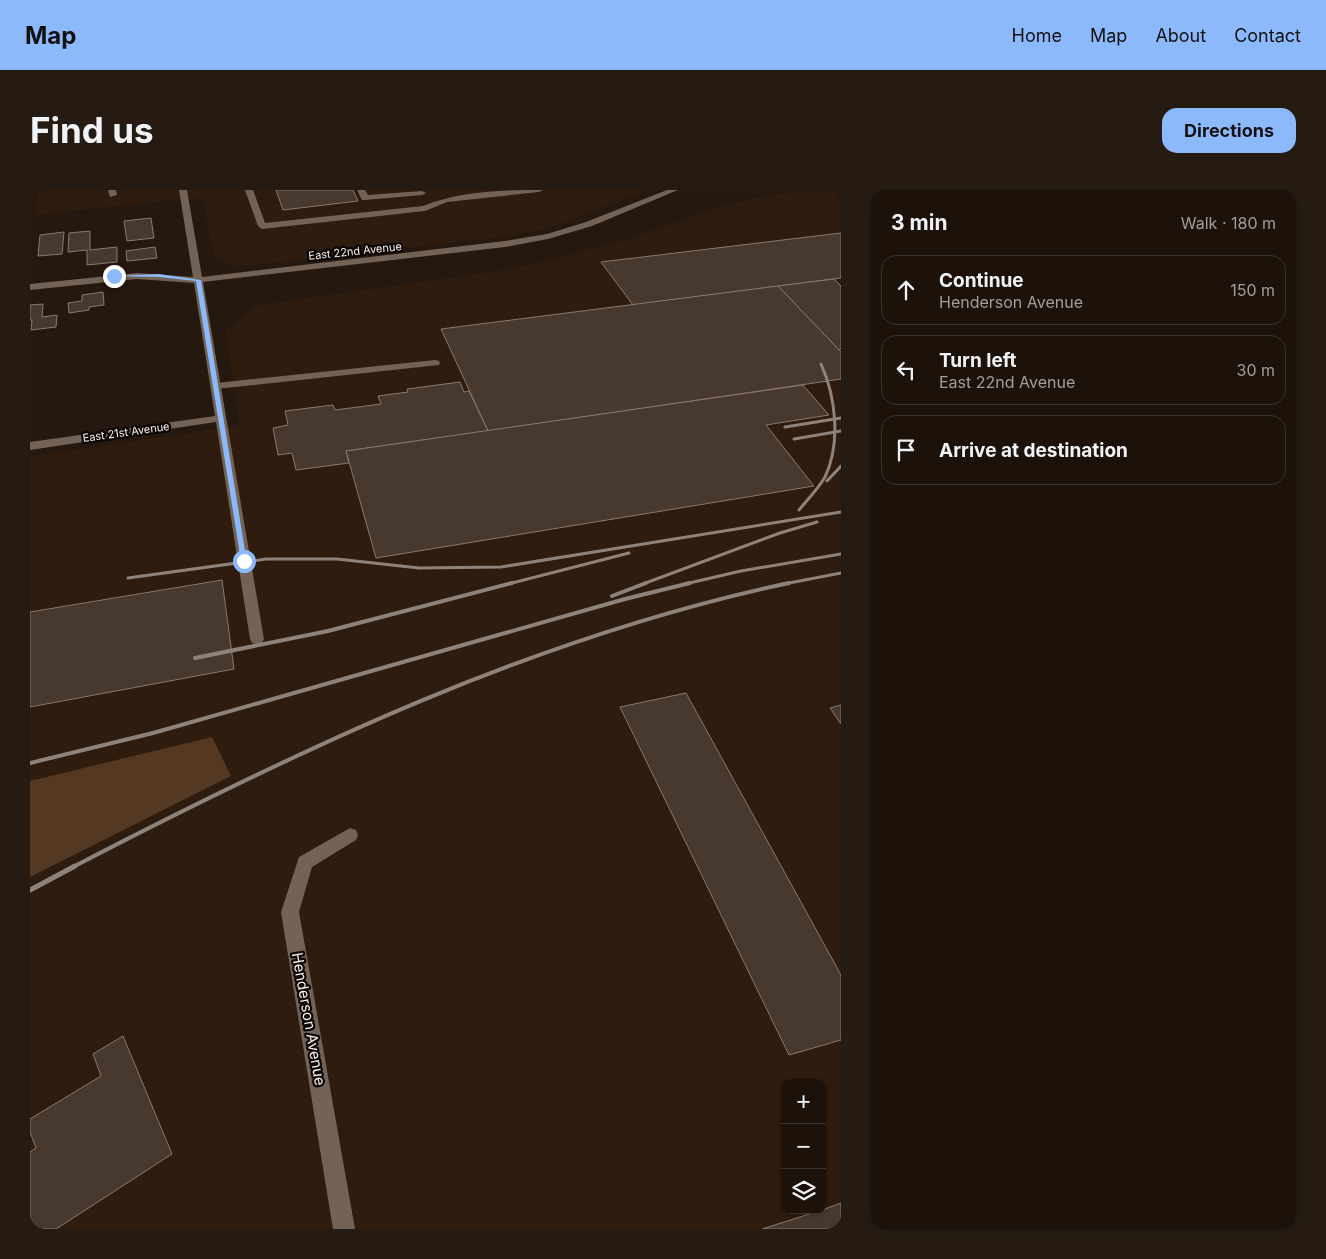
<!DOCTYPE html>
<html lang="en">
<head>
<meta charset="utf-8">
<style>
	:root { --surface:#1c120a; --page:#251b13; --text:#f1f3f6; --muted:#a09e9c; --line:#3a322b; --accent:#8cb9fc }
	body { margin:0; font-family:Inter,sans-serif; background:var(--page); color:var(--text) }
	.controls { position:absolute; right:15px; bottom:15px; display:grid; overflow:hidden; border-radius:10px; box-shadow:0 1px 4px #0004 }
	.controls button { width:45px; height:45px; display:grid; place-items:center; padding:0; border:0; border-bottom:1px solid var(--line); background:var(--surface); color:var(--text); font:25px sans-serif }
	.stop { position:absolute; width:15px; height:15px; margin:-11px; border:4px solid #8cb9fc; border-radius:50%; background:#fff }
	.stop.end { background:#8cb9fc; border-color:#fff; box-shadow:0 1px 5px #0008 }
	.list { margin:0; padding:0; list-style:none }
	h2 { display:flex; justify-content:space-between; align-items:center; height:65px; margin:0; padding:0 20px; font-size:21px }
	h2 small { font-size:16px; font-weight:400; color:var(--muted) }
	.list li { display:grid; grid-template-columns:32px 1fr auto; gap:15px; align-items:center; box-sizing:border-box; height:70px; margin:0 10px 10px; padding:0 10px; border:1px solid var(--line); border-radius:15px }
	.list b { display:block; font-size:19px; white-space:nowrap }
	.list p { margin:0; font-size:16px; white-space:nowrap; color:var(--muted) }
	.list em { font-size:16px; font-style:normal; color:var(--muted) }
	.icon { flex:none; width:28px; height:28px; fill:none; stroke:currentColor; stroke-width:2; stroke-linecap:round; stroke-linejoin:round }
	.map { position:relative; flex:none; width:811px; height:1039px; overflow:hidden; border-radius:15px }
	header { display:flex; align-items:center; gap:30px; box-sizing:border-box; height:70px; padding:0 25px; background:var(--accent); color:#111 }
	header strong { font-size:24px }
	nav { display:flex; gap:28px; margin-inline-start:auto; font-size:18px }
	.intro { display:flex; align-items:center; justify-content:space-between; box-sizing:border-box; height:120px; padding:0 30px }
	h1 { margin:0; font-size:35px }
	.button { padding:12px 22px; border-radius:15px; background:var(--accent); color:#111; font-size:18px; font-weight:700 }
	main { display:flex; gap:30px; padding:0 30px }
	aside { flex:1; background:var(--surface); border-radius:15px; box-shadow:0 1px 4px #0004 }
	.map>svg:first-child { display:block }
	.built { fill:#2e1c0e; fill-rule:evenodd }
	.green { fill:#553821 }
	.building { fill:#48392e; stroke:#8a796d }
	.lines { fill:none; stroke-linecap:round; stroke-linejoin:round }
	.lane { fill:#736357; fill-rule:evenodd }
	.street { fill:#736357; fill-rule:evenodd }
	.rail-far2 { stroke:#8e837a; stroke-width:3 }
	.rail-far1 { stroke:#8e837a; stroke-width:4 }
	.rail { stroke:#8e837a; stroke-width:5 }
	.route { fill:#8cb9fc }
	.labels { text-anchor:middle; dominant-baseline:central; stroke-width:4.5; stroke-linejoin:round; paint-order:stroke }
	.far-street-label { font-size:11px; fill:#faf1ea; stroke:#0a0503 }
	.near-street-label { font-size:15px; fill:#faf1ea; stroke:#0a0503 }
</style>
</head>
<body>
<header>
<strong>Map</strong>
<nav><a>Home</a><a>Map</a><a>About</a><a>Contact</a></nav>
</header>
<div class="intro"><h1>Find us</h1><a class="button">Directions</a></div>
<main>
<div class="map">
<svg width="811" height="1039" viewBox="0 0 811 1039">
	<rect width="100%" height="100%" fill="#25180e"/>
	<g class="built">
		<path d="M7,0h610l-94,37 -40,9 -277,31 -21,-9 -13,-61 -166,18z"/>
		<path d="M771,1h40v1038h-811v-773l209,-30 -13,-96 32,-25 247,-35 43,-9 80,-22 92,-32 39,-10zM755,893h37v127h-37z"/>
	</g>
	<path class="green" d="M182,547l19,39 -201,101v-96z"/>
	<g class="building">
		<path d="M246,0h77l5,11 -75,9z"/>
		<path d="M121,28l3,20 -27,3 -3,-20z"/>
		<path d="M60,41v19l27,-3v15l-30,3v-15l-19,2 1,-19z"/>
		<path d="M34,42l-2,22 -24,2 2,-21z"/>
		<path d="M811,43v45l-208,27 -32,-43z"/>
		<path d="M125,57l2,11 -30,3 -1,-10z"/>
		<path d="M804,89l7,7v63l-2,1 -61,-64z"/>
		<path d="M748,96l63,66v27l-353,52 -47,-102z"/>
		<path d="M73,102l1,13 -15,2v3l-20,3 -1,-10 14,-2v-6z"/>
		<path d="M13,114l-1,13 15,-2 -1,12 -25,3 1,-10h-2v-15z"/>
		<path d="M430,192l4,10 5,-1 19,40 -142,20 3,12 -53,7 -4,-17 -14,2 -5,-27 15,-3 -3,-14 48,-6 2,5 46,-6 -3,-8 30,-4 -1,-3z"/>
		<path d="M773,195l26,30 -63,10 48,61 -438,72 -30,-107z"/>
		<path d="M192,390l12,89 -204,38v-95z"/>
		<path d="M656,503l155,282v65l-52,15 -169,-348z"/>
		<path d="M811,515v19l-11,-16z"/>
		<path d="M93,846l49,118 -116,75h-26v-77l6,-4 -6,-16v-13l71,-43 -8,-22z"/>
		<path d="M811,1013v26h-79l60,-19z"/>
	</g>
	<g class="lines">
		<g class="lane">
			<path d="M78,0h8l1,5 -7,2z"/>
			<path d="M215,0h8l12,33 158,-17c37,-15 81,-16 120,-16l-4,2 -92,10 -22,9 -163,18 -4,-3z"/>
			<path d="M327,0h8l3,5 54,-4 4,2 -4,2 -57,5h-3z"/>
			<path d="M405,170l4,1 1,2 -1,2 -223,24 -5,-3 5,-3z"/>
		</g>
		<g class="street">
			<path d="M149,0h8l15,87 303,-36 42,-7 39,-12 81,-32h11l-86,36 -44,13 -43,8 -302,35 61,357 -2,4 -5,1 -5,-1 -2,-4 -34,-217 -186,28v-8l185,-26 -21,-133 -57,-4 -107,11v-6l107,-11 56,4z"/>
			<path d="M320,638l6,2 2,5 -2,5 -44,27 -13,45 56,317h-22l-52,-317 18,-55z"/>
		</g>
		<g class="rail-far2">
			<path d="M755,237l56,-9"/>
			<path d="M764,249l47,-8"/>
			<path d="M797,291l14,-15"/>
			<path d="M769,320c9,-11 19,-21 26,-33 16,-34 11,-80 -4,-113"/>
			<path d="M98,388l138,-19h71l82,9 82,-1 340,-55"/>
			<path d="M478,394l121,-31"/>
			<path d="M613,394l137,-51 37,-11"/>
			<path d="M655,394l56,-13 100,-17"/>
			<path d="M754,394l57,-11"/>
		</g>
		<g class="rail-far1">
			<path d="M582,406l34,-13"/>
			<path d="M165,468l133,-27 184,-48"/>
			<path d="M0,573l123,-30 472,-134 65,-16"/>
			<path d="M43,677c229,-119 462,-230 716,-284"/>
		</g>
		<path class="rail" d="M0,700l45,-24"/>
	</g>
	<path class="route" d="M129,84l42,6 46,283 -6,-2 -45,-280 -37,-4 -48,-1z"/>
	<g class="labels">
		<g class="far-street-label">
			<text transform="translate(325 61) rotate(-6)">East 22nd Avenue</text>
			<text transform="translate(96 242) rotate(-8)">East 21st Avenue</text>
		</g>
		<g class="near-street-label">
			<text transform="translate(279 829) rotate(80)">Henderson Avenue</text>
		</g>
	</g>
</svg>
<div class="controls">
<button>+</button>
<button>−</button>
<button><svg class="icon" aria-label="layers" viewBox="0 0 24 24"><path d="M12 4l9 5-9 5-9-5zM3 14l9 5 9-5"/></svg></button>
</div>
<div class="stop" style="left:214px;top:371px"></div>
<div class="stop end" style="left:84px;top:86px"></div>
</div>
<aside>
<h2>3 min<small>Walk · 180 m</small></h2>
<ul class="list">
<li><svg class="icon" aria-label="ahead" viewBox="0 0 24 24"><path d="M12 20V5M6 11l6-6 6 6"/></svg><div><b>Continue</b><p>Henderson Avenue</p></div><em>150 m</em></li>
<li><svg class="icon" aria-label="left" viewBox="0 0 24 24"><path d="M17 20v-9H6M10 6l-5 5 5 5"/></svg><div><b>Turn left</b><p>East 22nd Avenue</p></div><em>30 m</em></li>
<li><svg class="icon" aria-label="arrive" viewBox="0 0 24 24"><path d="M6 21V4h12l-3 4 3 4H6"/></svg><div><b>Arrive at destination</b></div></li>
</ul>
</aside>
</main>
</body>
</html>
